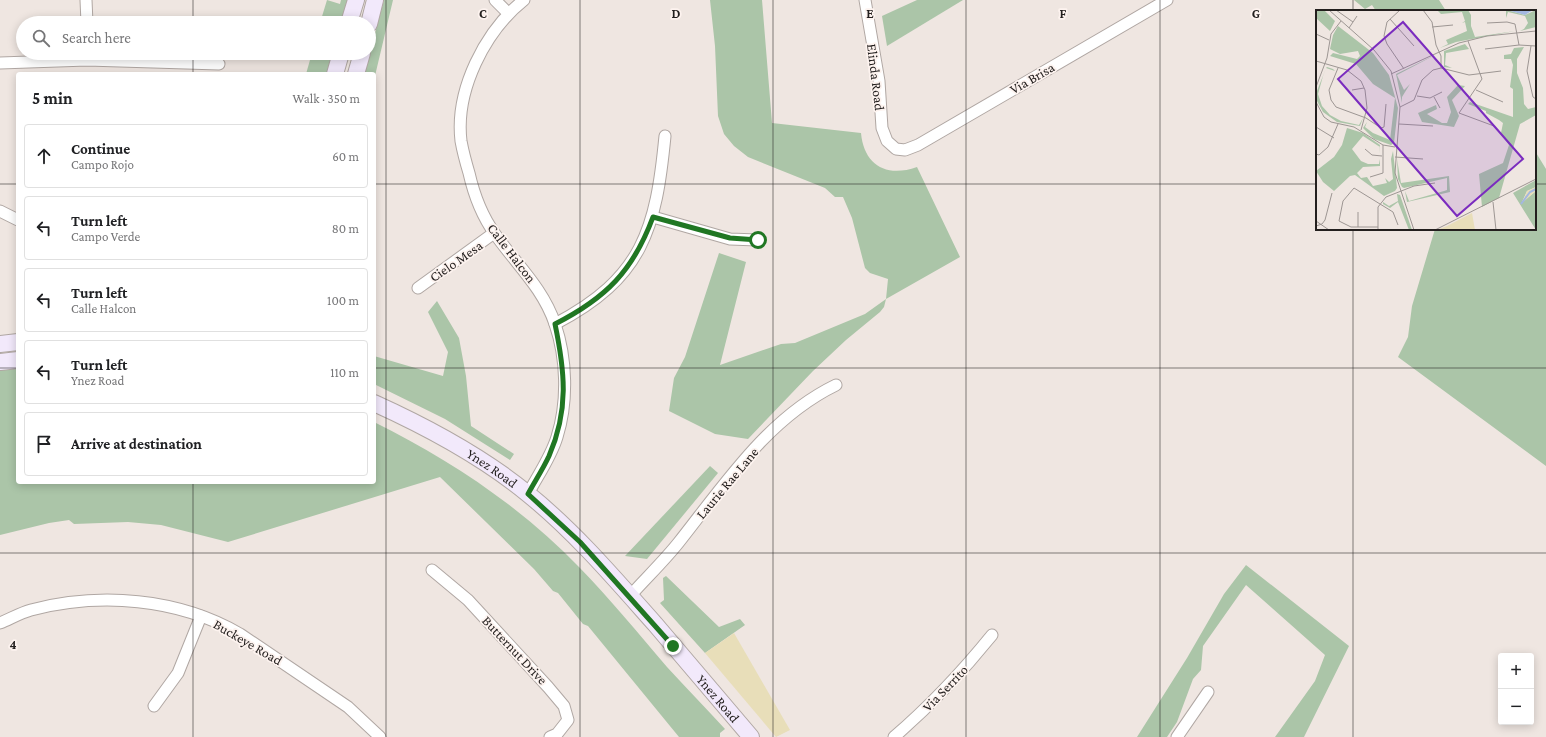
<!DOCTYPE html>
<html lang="en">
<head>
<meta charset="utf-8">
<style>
	:root { --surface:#fff; --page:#f6f6f6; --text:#202124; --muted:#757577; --line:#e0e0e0 }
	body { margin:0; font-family:"Crimson Pro",serif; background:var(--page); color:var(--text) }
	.controls { position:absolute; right:12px; bottom:12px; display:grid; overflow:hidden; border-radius:4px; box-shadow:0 2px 10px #0003 }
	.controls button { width:36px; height:36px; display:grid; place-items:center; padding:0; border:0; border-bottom:1px solid var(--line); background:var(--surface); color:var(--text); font:20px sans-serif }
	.stop { position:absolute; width:12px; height:12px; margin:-9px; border:3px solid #207723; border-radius:50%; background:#fff }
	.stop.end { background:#207723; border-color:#fff; box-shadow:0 1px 4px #0008 }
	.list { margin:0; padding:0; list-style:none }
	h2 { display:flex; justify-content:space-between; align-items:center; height:52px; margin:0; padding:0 16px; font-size:17px }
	h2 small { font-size:13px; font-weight:400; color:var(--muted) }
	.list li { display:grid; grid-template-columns:26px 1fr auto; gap:12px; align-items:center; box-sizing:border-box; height:64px; margin:0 8px 8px; padding:0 8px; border:1px solid var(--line); border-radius:4px }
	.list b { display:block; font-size:15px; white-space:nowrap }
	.list p { margin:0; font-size:13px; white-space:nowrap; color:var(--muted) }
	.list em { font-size:13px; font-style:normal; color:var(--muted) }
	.icon { flex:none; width:22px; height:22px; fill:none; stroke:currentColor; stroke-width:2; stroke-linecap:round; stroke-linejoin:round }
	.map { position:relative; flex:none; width:1546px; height:737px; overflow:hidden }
	.search { position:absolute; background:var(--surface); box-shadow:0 2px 10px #0003; left:16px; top:16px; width:360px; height:44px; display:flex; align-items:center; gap:10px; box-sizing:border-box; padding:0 14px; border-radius:22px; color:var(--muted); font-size:15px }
	.panel { position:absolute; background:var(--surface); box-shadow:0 2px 10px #0003; left:16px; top:72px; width:360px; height:412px; border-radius:4px }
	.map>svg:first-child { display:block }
	.green { fill:#abc5a8 }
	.sand { fill:#e8deb9 }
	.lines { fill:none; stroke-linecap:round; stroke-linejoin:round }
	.street-casing { stroke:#b0a7a3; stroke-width:13 }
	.secondary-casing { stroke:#b0a7a3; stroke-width:18 }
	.street { stroke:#fff; stroke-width:11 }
	.secondary { stroke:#f2e9fb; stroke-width:16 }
	.route { stroke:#207723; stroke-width:5 }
	.grid { fill:none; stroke:#231f1e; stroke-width:1; stroke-opacity:0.55 }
	.labels { text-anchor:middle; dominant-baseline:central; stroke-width:3.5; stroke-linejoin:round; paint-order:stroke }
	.street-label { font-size:14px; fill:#231f1e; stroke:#fdf3ef }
	.inset-river { fill:none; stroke:#a3b7e0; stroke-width:2 }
	.inset-road { fill:none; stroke:#9d9693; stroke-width:1 }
	.view { fill:#7b2cbf; fill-opacity:0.15; stroke:#7b2cbf; stroke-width:2 }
	.inset-edge { fill:none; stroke:#231f1e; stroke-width:2 }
	.grid-label { font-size:13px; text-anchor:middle; font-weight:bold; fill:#231f1e; stroke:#fdf3ef; stroke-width:3.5; stroke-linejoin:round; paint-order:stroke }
</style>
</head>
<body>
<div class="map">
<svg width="1546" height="737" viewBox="0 0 1546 737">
	<rect width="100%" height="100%" fill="#efe6e1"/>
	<g class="green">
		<path d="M327,0l13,4 1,-4h9l-6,23h-24z"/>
		<path d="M384,0h9l-19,80v-6h-10z"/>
		<path d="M710,0h52l10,123 89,10c3,32 25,45 56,34l43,90 -74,42 -2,8 -4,5 -34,28 -33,31 -65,68 -33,-5 -46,-23 5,-33 11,-21 34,-104 27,9 -26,103 61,-21 14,-1 70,-29 21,-15 2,-20 -18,-6 -5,-5 -13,-50 -9,-21h-8l-10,-9 -77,-31 -14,-11 -10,-12 -6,-18 -3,-70z"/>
		<path d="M917,0h46l-76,46 -5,-30z"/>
		<path d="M1354,0h85l7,11h-70l-4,-6 -7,4z"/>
		<path d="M312,53h23l-5,21h-24z"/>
		<path d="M1535,151l11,18v297l-148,-109 10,-20 4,-31 23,-77h100z"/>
		<path d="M437,301l22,37 7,38 5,50 43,28 -4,6 -65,-41 -71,-35v-28l69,20 5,-24 -20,-40z"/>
		<path d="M18,367v115h356v-60c75,37 146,84 205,145 31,32 59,66 88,100 19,21 39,41 58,62l-5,4v4h-41l-91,-111 -5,-2 -25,-31 -5,-2 -19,-22 -94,-92 -212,65 -67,-17 -33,-3 -54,2 -5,-4 -20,3 -49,12v-166z"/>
		<path d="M710,466l8,7 -71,86 -22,-3z"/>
		<path d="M1246,565l103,81 -45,91h-29l40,-56 10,-26 -79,-70 -43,61 -2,24 -8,9 -16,43 -10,15h-30l50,-79 37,-64z"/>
		<path d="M666,576l53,51 21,-8 5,6 -40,28 -45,-50 4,-3 -1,-22z"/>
	</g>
	<path class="sand" d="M734,633l56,97 -14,7 -71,-84z"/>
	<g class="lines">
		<defs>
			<g id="street">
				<path d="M86,0l1,23"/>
				<path d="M495,0l13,13"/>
				<path d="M524,0c-39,31 -69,90 -63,141 2,11 5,22 8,32 5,22 13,43 26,61 21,30 48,54 60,90 12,35 13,78 2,113 -6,20 -19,38 -29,57"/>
				<path d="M865,0l14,81 3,47 5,13 9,8 9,1 13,-5 249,-145"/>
				<path d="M0,63l87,-3 132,4"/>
				<path d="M0,211l18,9"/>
				<path d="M653,217l77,22 27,1"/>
				<path d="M418,288l76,-55"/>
				<path d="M555,324c88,-46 101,-95 110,-188"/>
				<path d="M432,570l36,30 80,87 16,19 4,14 -11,14 -7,3"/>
				<path d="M630,596c16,-18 34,-35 49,-54 46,-58 89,-124 157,-157"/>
				<path d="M0,623c10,-4 20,-10 31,-13 69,-18 147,-12 209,24l108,73 32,30"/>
				<path d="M154,706l24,-33 23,-57"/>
				<path d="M894,737c36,-31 68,-65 98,-102"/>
				<path d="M1177,737l31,-45"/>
			</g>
			<g id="secondary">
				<path d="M349,23l7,-23"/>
				<path d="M369,24l6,-24"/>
				<path d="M335,74l6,-21"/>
				<path d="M356,74l6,-21"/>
				<path d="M0,344l18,-2"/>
				<path d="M0,362l18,-2"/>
				<path id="s1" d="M374,403c53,24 109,54 154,91 47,38 87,85 127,130 32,38 64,75 96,113"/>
			</g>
		</defs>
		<use href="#street" class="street-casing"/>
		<use href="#secondary" class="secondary-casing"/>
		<use href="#street" class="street"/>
		<use href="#secondary" class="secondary"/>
	</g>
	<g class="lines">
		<path class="route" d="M673,646l-93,-104 -52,-48c7,-13 15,-25 21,-38 20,-46 16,-84 6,-132 51,-26 78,-53 98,-107l77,21 28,2"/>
	</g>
	<path class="grid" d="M193,0v23M386,0v737M580,0v737M773,0v737M966,0v737M1160,0v737M1353,0v11M193,53v21M0,184h18M374,184h943M1535,184h11M1353,229v508M0,368h18M374,368h1172M193,482v255M0,553h1546"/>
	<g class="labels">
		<g class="street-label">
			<text transform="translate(876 77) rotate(83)">Elinda Road</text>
			<text transform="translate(1032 78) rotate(-30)">Via Brisa</text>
			<text transform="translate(512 253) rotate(53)">Calle Halcon</text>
			<text transform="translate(456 261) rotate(-35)">Cielo Mesa</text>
			<text stroke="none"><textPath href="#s1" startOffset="135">Ynez Road</textPath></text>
			<text transform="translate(727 483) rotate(-50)">Laurie Rae Lane</text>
			<text transform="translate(248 642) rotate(30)">Buckeye Road</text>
			<text transform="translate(515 650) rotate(47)">Butternut Drive</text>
			<text transform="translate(945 688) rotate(-46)">Via Serrito</text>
			<text stroke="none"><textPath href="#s1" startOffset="459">Ynez Road</textPath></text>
		</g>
	</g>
	<g transform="translate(1316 10)">
		<rect width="220" height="220" fill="#efe6e1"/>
		<path d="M0,0h8l11,11 -5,10 -14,-13zM121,0h31l3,5v11l4,11 40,-6 -59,11 -16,6 8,-4 -2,-4 21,-9 -2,-9 -3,1 3,-2 -3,-9 -21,2zM165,0h26l18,5 11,-5v17l-16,4 4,-2 4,-6 -3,-7 -17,-4 -2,6v-7zM22,16l35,27 16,22 9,33 -4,35 -3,2 -17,-6 -11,-11 4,-6 -2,5 8,6 17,7 5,-42 -22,-14 -17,-20 -26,-8 3,-3 24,6 3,-3 -2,-5 -18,3 -10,-5 3,-14zM149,34l4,5 -23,4 -1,12 7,3 -8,-1v-16zM208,37l-7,12v14l6,15 1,16 4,5 8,-2v8l-16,9 -21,74 -17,9 -3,-33 24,-11 6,-18 -8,-12 2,-10 -4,-3 -13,-7v-2l-18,-7 2,-2 43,15v-28l-3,-2 3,-22 -2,-6h-7v-4l7,-1 3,-6zM121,44l-40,21 7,15 6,-6 -8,13v6l-6,-29zM10,58l1,-1 6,2 2,2 -9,-3 -3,8 -5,18 4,12 8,9 11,6 18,4 4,-7 -3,8 -23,-4 -14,-10 -6,-11v-10zM142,75l7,1 -13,14 7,16 -5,11 -32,-5 -4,-9 18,-8 1,4 -10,5 15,9h5l4,-11 -4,-15zM31,118l16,5 17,12 -1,9 1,-7 -17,-11 -11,13 9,12 7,3h11l1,-5v7l-17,1 -6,6 4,5 6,-1 6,9 14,-3 -2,-5 4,4 4,-3 -2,-20 2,-8 4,37 -2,3 -11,5 -29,-21 -5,1 -16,15 -11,-9 -7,-11 18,-14 8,-12zM81,149l4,24 48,-7 1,16 -43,10 -2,-11 4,10 35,-10 3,-1v-12l-43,10 -2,-1 -4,-8zM220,170v7l-9,4 -5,11 14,-11v39l-23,-37zM81,184l3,1 12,35h-3l-11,-28 -8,6 -7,-4v-2l6,4 9,-5z" fill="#abc5a8"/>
		<path d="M220,177v4l-14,12 5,-12zM156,203l3,17h-38l10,-4z" fill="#e8deb9"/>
		<path d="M169,0h48l-8,5 -18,-5z" fill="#a3b7e0"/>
		<path class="inset-river" d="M205,194l9,-12 6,-3"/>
		<path class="inset-road" d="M13,0l45,40 17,21 9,36 -5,66 19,57M20,0l17,12M84,0l-13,12 -3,14 3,8 17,25M107,0l9,12 4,23 5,11v12M74,9l24,27M171,13l20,-1 8,2 4,21M116,17l21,-2M33,18l8,-12M0,24l13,6M152,31l14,38 -23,34 35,13M215,36l-4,25 6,26 3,2M169,39l34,-4 17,1M0,51l31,9 14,11 4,9 2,18 -6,22M22,58l-9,22 2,10 5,7 30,11 15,10 3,-1 2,-23M75,64l68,-31 28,-7 49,-5M0,77l11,-29 4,-24 10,-13M36,80l12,-2M160,80l27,12M101,86l13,2 12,-6M118,87l6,11M0,92l8,15 7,5 23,5 29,18 12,2M84,97l14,-7 8,-20 11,-10 8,-2 28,7 32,-4M83,114l34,2M0,117l18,11M49,139l7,6 10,1M0,144l3,1 9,-8 10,-23M79,147l28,2M54,167l13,-4v-28M177,192l3,28M0,211l13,9M0,216l6,-2 3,-4 7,-27M42,217v-15M62,217h-27l-12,-6 4,-20 11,-13 39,24 5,13M62,220v-23l8,-10 28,-11 21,-3M119,220l101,-51"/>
		<path class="view" d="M87,12l120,137 -66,57 -119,-137z"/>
		<rect width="220" height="220" class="inset-edge"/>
	</g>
	<g class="grid-label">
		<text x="483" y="18">C</text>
		<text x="676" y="18">D</text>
		<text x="870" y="18">E</text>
		<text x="1063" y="18">F</text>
		<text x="1256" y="18">G</text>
		<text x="13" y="649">4</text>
	</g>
</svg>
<div class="controls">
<button>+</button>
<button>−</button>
</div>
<div class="stop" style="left:758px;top:240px"></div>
<div class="stop end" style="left:673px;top:646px"></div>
<div class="search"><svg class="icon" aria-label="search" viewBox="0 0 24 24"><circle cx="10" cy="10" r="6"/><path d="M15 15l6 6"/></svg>Search here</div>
<section class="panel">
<h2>5 min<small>Walk · 350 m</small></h2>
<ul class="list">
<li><svg class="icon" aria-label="ahead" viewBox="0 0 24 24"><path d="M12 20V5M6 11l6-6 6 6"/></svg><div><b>Continue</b><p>Campo Rojo</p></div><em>60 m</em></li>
<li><svg class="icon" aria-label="left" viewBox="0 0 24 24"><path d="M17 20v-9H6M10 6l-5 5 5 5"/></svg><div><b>Turn left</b><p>Campo Verde</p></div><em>80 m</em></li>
<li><svg class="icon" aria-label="left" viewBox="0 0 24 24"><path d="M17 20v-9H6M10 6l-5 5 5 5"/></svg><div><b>Turn left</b><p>Calle Halcon</p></div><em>100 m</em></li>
<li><svg class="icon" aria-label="left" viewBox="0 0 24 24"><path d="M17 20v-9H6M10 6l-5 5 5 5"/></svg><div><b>Turn left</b><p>Ynez Road</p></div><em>110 m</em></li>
<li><svg class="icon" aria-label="arrive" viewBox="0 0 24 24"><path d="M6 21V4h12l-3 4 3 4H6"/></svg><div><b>Arrive at destination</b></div></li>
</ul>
</section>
</div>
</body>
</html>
